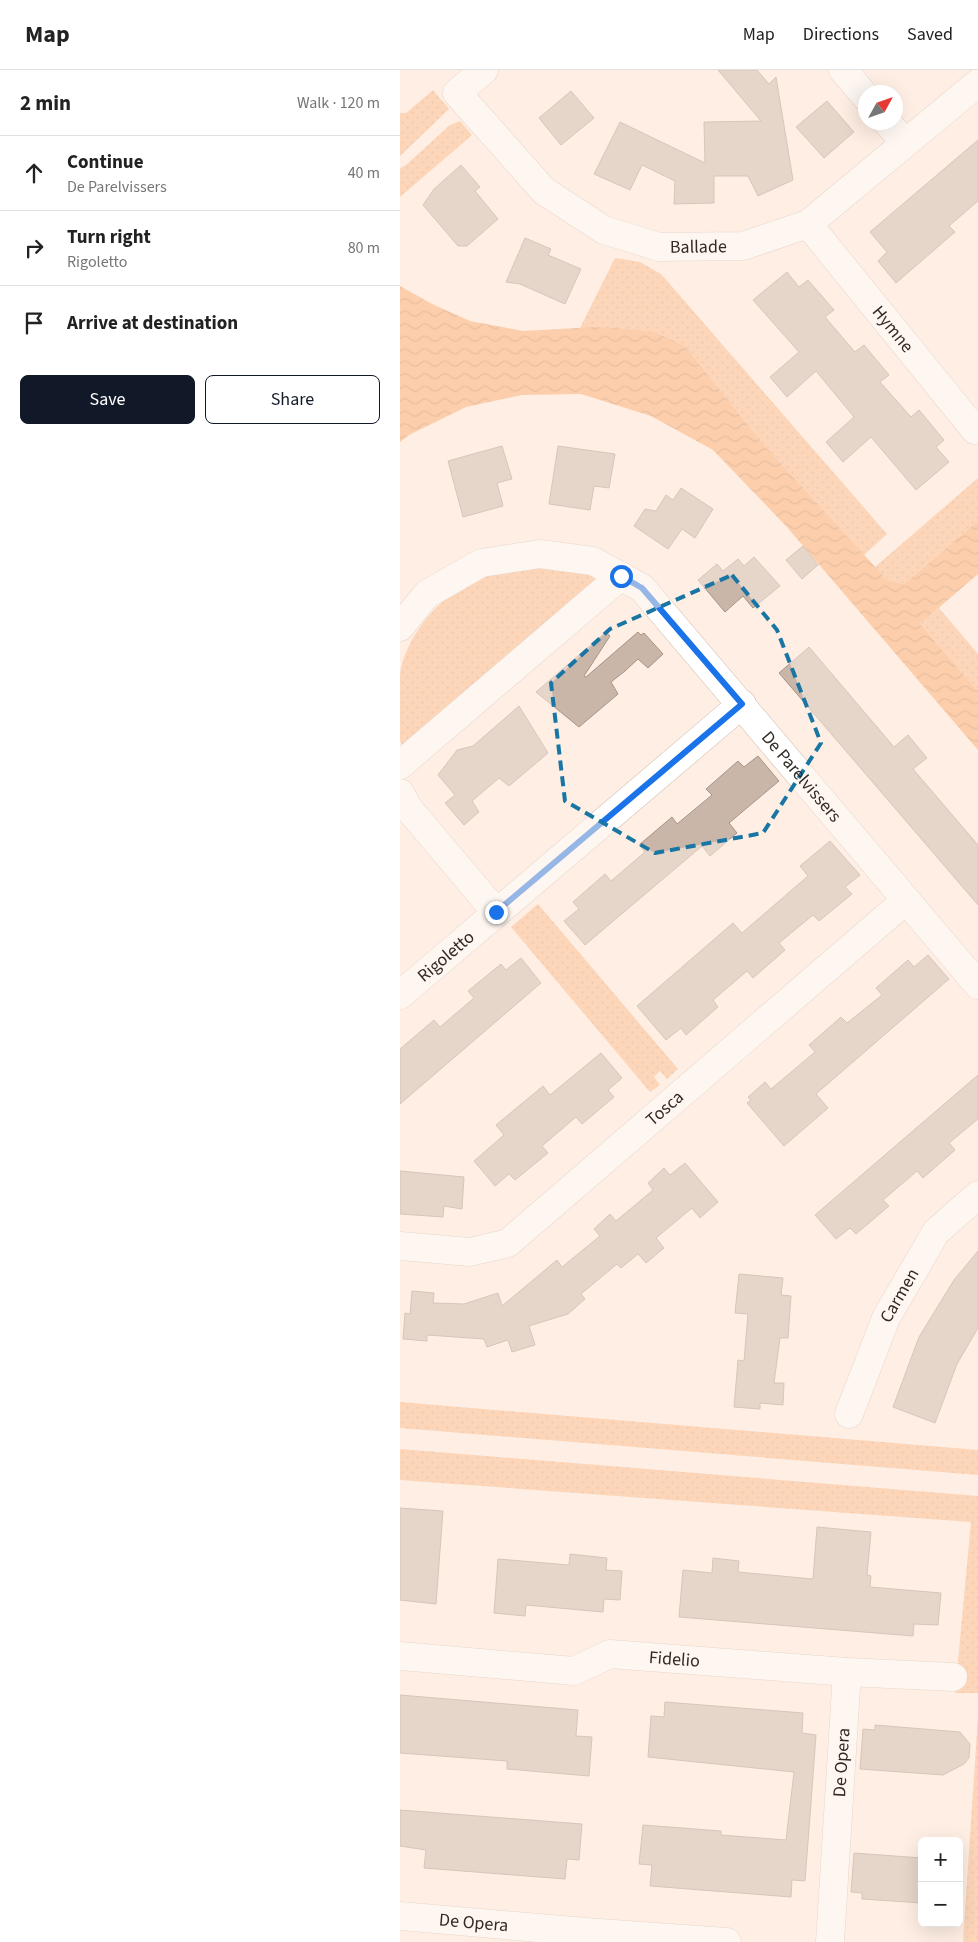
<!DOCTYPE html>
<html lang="en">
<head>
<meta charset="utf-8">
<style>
	:root { --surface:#fff; --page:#f6f6f6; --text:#222; --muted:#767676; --line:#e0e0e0; --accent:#111827 }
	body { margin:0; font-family:"Source Sans 3",sans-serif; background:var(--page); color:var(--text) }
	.controls { position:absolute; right:15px; bottom:15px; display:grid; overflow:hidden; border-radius:8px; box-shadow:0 5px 20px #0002 }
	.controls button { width:45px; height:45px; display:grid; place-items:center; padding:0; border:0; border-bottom:1px solid var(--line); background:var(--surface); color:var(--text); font:25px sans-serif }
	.compass { position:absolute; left:458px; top:15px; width:45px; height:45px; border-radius:50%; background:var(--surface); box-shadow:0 5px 20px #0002; rotate:50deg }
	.stop { position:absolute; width:15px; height:15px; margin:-11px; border:4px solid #1a73e8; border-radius:50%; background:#fff }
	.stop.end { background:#1a73e8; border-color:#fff; box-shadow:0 1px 5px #0008 }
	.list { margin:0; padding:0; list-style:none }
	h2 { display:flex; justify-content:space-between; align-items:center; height:65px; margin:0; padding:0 20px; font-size:21px }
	h2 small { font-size:16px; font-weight:400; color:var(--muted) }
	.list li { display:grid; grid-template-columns:32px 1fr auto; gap:15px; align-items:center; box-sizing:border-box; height:75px; padding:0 20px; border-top:1px solid var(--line) }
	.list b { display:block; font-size:19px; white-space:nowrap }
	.list p { margin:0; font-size:16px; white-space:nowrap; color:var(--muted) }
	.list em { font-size:16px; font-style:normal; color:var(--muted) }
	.actions { display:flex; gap:10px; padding:15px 20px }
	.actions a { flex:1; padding:11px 0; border:1px solid var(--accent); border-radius:8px; text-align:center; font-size:18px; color:var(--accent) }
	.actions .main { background:var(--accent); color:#fff }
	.icon { flex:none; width:28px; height:28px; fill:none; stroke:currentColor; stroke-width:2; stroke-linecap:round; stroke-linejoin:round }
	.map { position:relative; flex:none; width:578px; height:1872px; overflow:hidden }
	header { display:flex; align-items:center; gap:30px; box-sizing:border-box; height:70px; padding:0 25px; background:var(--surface); border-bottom:1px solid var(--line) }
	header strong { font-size:24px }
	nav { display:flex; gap:28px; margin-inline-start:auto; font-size:18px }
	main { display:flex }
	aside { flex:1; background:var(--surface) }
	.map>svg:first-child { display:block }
	.grass { fill:url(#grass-dots) }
	.water { fill:url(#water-waves) }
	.building { fill:#cab6a9; stroke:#a79488 }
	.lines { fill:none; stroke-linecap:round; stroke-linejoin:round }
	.minor-casing { stroke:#cfbbae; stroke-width:29 }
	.minor { stroke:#fff; stroke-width:28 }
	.route { stroke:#1a73e8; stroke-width:6 }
	.marked { fill:none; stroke:#1976a4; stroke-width:4; stroke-dasharray:10 6; stroke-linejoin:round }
	.labels { text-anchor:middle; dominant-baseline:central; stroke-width:4; stroke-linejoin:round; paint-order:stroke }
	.street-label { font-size:18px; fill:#312a25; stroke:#fff }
</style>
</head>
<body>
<header>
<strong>Map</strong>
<nav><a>Map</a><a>Directions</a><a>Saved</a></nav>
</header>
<main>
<aside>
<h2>2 min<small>Walk · 120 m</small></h2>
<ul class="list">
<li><svg class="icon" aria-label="ahead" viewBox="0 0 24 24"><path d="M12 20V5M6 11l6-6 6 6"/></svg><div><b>Continue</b><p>De Parelvissers</p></div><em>40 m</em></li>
<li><svg class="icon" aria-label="right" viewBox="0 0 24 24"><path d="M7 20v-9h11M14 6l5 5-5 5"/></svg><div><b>Turn right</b><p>Rigoletto</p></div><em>80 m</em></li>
<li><svg class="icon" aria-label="arrive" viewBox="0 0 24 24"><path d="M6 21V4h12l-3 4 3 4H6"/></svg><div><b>Arrive at destination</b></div></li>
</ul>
<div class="actions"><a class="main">Save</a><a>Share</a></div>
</aside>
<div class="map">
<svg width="578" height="1872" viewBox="0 0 578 1872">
	<defs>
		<pattern id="grass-dots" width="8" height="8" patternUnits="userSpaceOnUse" patternTransform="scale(1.25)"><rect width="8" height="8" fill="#fcb786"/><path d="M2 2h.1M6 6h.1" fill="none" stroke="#d89e74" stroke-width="1.8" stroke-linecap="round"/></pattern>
		<pattern id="water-waves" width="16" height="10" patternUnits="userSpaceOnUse" patternTransform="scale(1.25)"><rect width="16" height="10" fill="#fba666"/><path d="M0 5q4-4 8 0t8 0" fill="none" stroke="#cc8754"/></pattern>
	</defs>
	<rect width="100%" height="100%" fill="#feeee3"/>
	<g class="grass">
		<path d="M33,20l16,19 -49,47v-43h6z"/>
		<path d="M60,51l12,14 -72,62v-29l6,-3 44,-40z"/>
		<path d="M215,188l25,4 21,12 226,260 -23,21 -99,-109 -80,-100 -32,-15 -73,-3z"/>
		<path d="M578,408v43l-74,63 -17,-4 -12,-13z"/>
		<path d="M163,496l38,12 -198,171 -3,-9c0,-21 0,-44 0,-65 7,-47 53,-93 98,-105 18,-5 46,-3 65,-4z"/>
		<path d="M539,538l39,46v37l-58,-67z"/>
		<path d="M138,834l140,165 -11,10 -7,-8 -6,6 6,8 -10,7 -139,-165z"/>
		<path d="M0,1332l578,48v25l-578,-47z"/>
		<path d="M0,1379l578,47v197h-23l16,-171 -571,-42z"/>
		<path d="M578,1646v226h-15z"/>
	</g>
	<path class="water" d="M0,216l32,18 38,17 53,10 73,-4 57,4 32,15 80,100 122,134 17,4 74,-63v53l-58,50 58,67v59l-192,-224 -73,-76 -62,-34 -70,-22 -59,1 -56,12 -57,28 -9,7z"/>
	<g class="building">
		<path d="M318,0h39l12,14 7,-7 17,103 -35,16 -10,-20h-34v27l-40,1 1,-23 -33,-16 -12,25 -36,-16 26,-52 85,41 -1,-41 57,-1z"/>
		<path d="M171,21l23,27 -33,27 -22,-27z"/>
		<path d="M427,31l27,31 -30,26 -28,-31z"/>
		<path d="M578,70v61l-29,25 6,6 -59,51 -18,-22 9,-9 -17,-20z"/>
		<path d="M61,95l19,22 -5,4 23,28 -31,27h-9l-35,-41 11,-16z"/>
		<path d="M125,168l26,11 -3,6 33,14 -16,35 -45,-20 -14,-2z"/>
		<path d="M387,202l12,15 9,-7 26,30 -9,7 30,35 9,-7 25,30 -9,7 31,35 8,-7 25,30 -8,7 13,15 -33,28 -45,-53 -28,25 -17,-20 28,-25 -38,-46 -29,26 -17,-20 29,-25 -46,-52z"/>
		<path d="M102,376l10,33 -15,4 6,23 -40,11 -15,-56z"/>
		<path d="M158,376l57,8 -6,34 -15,-2 -4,24 -41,-6z"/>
		<path d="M281,418l32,21 -18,29 -13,-9 -14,20 -34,-23 11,-17 11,2 10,-16 7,5z"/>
		<path d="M403,476l15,19 -16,14 -16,-19z"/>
		<path d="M354,487l26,29 -27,22 -10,-12 -18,16 -27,-32 19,-16 6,7 15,-12 6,7z"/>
		<path d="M206,562l4,4 -26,40 2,1 52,-45 3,3 3,-2 19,21 -15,14 -10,-9 -13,12 -14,11 7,12 -39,33 -43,-35z"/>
		<path d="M409,577l85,100 14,-12 19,23 -14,11 65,76v60l-199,-232z"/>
		<path d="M119,636l29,47 -39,33 -10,-8 -27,23 7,11 -15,13 -19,-22 10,-8 -17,-20 19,-25 16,-4z"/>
		<path d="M358,686l21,25 -50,42 8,10 -27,23 -8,-10 -117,99 -21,-24 15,-12 -6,-7 32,-28 6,7 34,-29 -6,-7 33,-28 5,7 35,-29 -6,-6 32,-28 6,6z"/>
		<path d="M430,771l30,34 -15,12 7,7 -33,27 -6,-6 -34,28 6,7 -32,28 -6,-7 -34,29 5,7 -32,28 -5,-7 -15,12 -29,-34 96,-83 9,10 66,-57 -8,-10z"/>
		<path d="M528,885l21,24 -133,115 12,14 -44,38 -37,-43 4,-3 -3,-3 17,-15 6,7 44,-37 -6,-7 32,-28 6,6 35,-28 -6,-7 32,-28 6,7z"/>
		<path d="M121,888l20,25 -141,121v-55l34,-29 6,7 34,-29 -6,-7 33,-27 5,6z"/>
		<path d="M201,983l21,25 -14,12 6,7 -32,27 -6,-7 -34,29 6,7 -33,27 -6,-6 -14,12 -21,-25 30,-26 -8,-10 47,-39 7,9z"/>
		<path d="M578,1005v44l-29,24 6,7 -32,28 -6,-7 -34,29 6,6 -33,28 -6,-6 -14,11 -21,-24z"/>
		<path d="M285,1093l33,39 -18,16 -8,-10 -36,30 8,10 -18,15 -8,-9 -17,14 -4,-4 -36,30 4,5 -17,15 -39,12 6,19 -23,7 -4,-12 -21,7 -3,-8 -57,-4v6l-24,-2 2,-26 5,1 2,-23 22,2 -1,10 31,1 34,-11 4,13 55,-46 5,7 38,-31 -6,-7 16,-15 6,7 37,-31 -5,-7 16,-15 6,7z"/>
		<path d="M0,1101l64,6 -2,32 -18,-3 -1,11 -43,-3z"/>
		<path d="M578,1181v77l-21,36 -22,59 -42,-16 26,-70 35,-57z"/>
		<path d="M339,1204l44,4 -2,17 10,1 -3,42h-8l-6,45h10l-1,22 -23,-2v6l-26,-2 4,-47 6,1 4,-47 -13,-1z"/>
		<path d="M0,1438l43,3 -7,93 -36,-4z"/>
		<path d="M417,1457l54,5 -4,43 4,1 -1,11 71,6 -3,32 -24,-1 -1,12 -234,-19 4,-47 29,3 1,-15 26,3 -1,11 75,7z"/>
		<path d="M170,1484l37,4 -1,12 16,1 -2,29 -16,-1 -1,13 -77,-7 -1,11 -31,-3 4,-54 71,6z"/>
		<path d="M0,1625l178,15 -2,26 16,1 -3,39 -82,-7v-8l-107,-8z"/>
		<path d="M265,1632l138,11 -1,20 14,2 -5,68 -6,78 -13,-1 -1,17 -141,-11 2,-21 -13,-1 4,-39 78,6v4l65,5 8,-68 -146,-15 3,-41 13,1z"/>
		<path d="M475,1655l85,7 10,12 -1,14 -5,6 -21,11 -83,-6 3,-40 12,1z"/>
		<path d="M0,1740l182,14 -3,36 -12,-1 -2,20 -141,-11 2,-18 -26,-4z"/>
		<path d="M454,1783l68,5v45l-60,-4v-6l-11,-1z"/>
	</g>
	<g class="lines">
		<defs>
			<g id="minor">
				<path id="s1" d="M84,0l-27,23 87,98 60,39 55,17 84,-1 65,-22 170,-141"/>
				<path d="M443,0l23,27"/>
				<path d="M487,52l18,21"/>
				<path id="s2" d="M408,154l167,206 3,-3"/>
				<path id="s3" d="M0,557l27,-33 54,-31 59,-9 53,7 49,27 336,397"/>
				<path d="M0,695l221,-189"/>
				<path d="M0,723l9,16 87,103"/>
				<path id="s4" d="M0,925l342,-291"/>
				<path id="s5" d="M0,1176l70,6 38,-9 397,-342"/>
				<path id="s6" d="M449,1344l37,-96 50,-86 42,-37"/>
				<path id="s7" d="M0,1586l174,15 36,-17 237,18 106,5"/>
				<path id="s8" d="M0,1846l185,16 142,10"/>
				<path id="s9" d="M430,1872l17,-270"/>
			</g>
		</defs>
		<use href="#minor" class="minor-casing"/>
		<use href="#minor" class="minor"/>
	</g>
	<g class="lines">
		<path class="route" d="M96,842l246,-208 -100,-116 -21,-12"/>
	</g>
	<path d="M0 0H578V1872H0ZM332,505l45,55 44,113 -58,90 -108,20 -90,-52 -14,-118 59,-54z" fill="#feeee3" fill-opacity=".55" fill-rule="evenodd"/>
	<path class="marked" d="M332,505l45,55 44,113 -58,90 -108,20 -90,-52 -14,-118 59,-54z"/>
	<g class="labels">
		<g class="street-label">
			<text stroke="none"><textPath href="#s1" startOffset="335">Ballade</textPath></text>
			<text stroke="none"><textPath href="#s2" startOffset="135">Hymne</textPath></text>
			<text stroke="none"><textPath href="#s3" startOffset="521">De Parelvissers</textPath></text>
			<text stroke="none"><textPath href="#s4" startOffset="60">Rigoletto</textPath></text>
			<text stroke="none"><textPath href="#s5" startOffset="316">Tosca</textPath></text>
			<text stroke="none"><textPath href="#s6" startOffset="129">Carmen</textPath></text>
			<text stroke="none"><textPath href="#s7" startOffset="279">Fidelio</textPath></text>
			<text stroke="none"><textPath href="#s9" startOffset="180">De Opera</textPath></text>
			<text stroke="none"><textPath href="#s8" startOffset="74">De Opera</textPath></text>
		</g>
	</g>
</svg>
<div class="controls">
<button>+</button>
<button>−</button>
</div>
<svg class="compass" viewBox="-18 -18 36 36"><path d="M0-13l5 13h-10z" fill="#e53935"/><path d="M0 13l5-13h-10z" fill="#767676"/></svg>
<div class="stop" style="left:221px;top:506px"></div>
<div class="stop end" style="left:96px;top:842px"></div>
</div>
</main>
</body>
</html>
